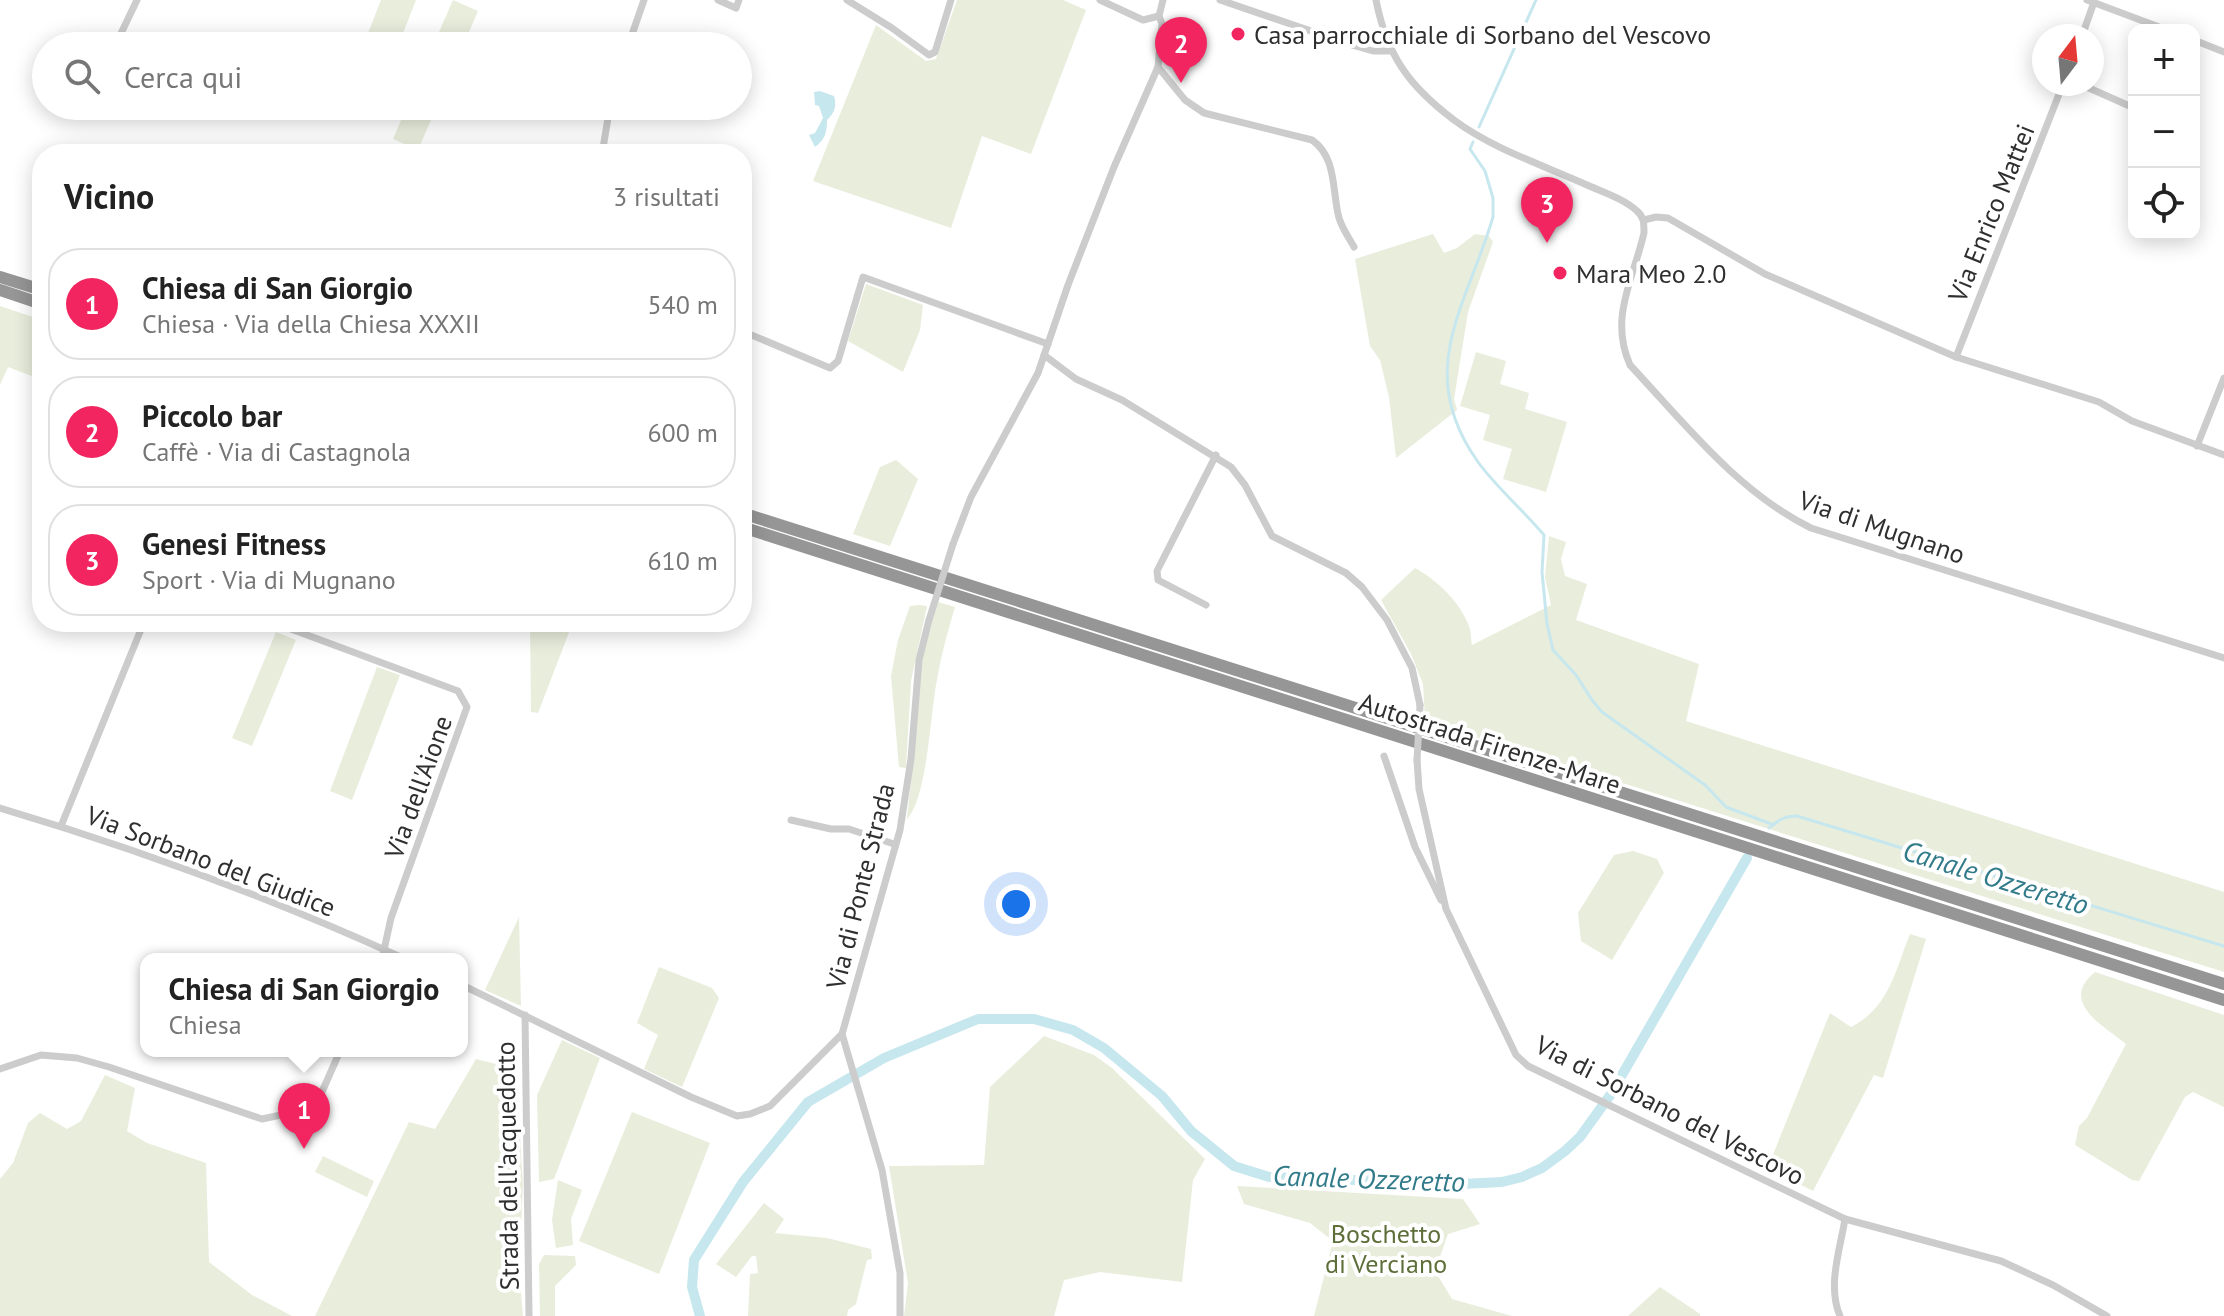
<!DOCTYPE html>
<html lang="it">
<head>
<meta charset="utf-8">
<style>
	:root { --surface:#fff; --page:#f2f2f2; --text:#222; --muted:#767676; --line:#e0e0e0; --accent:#f22560 }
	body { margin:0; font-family:"PT Sans",sans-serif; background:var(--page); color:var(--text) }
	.controls { position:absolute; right:24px; top:24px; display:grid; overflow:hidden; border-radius:16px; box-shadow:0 4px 20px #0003 }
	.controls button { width:72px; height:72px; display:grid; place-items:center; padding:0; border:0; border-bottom:2px solid var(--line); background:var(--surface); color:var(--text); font:40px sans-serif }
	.compass { position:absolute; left:2032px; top:24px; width:72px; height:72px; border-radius:50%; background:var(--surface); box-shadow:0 4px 20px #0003; rotate:16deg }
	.you { position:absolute; left:1016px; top:904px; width:28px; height:28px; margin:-20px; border:6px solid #fff; border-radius:50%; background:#1a73e8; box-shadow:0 0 0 12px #1a73e833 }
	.badge { display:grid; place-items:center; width:52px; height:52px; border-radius:50%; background:var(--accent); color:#fff; font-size:26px; font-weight:700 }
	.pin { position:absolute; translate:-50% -66px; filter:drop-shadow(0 2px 4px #0008) }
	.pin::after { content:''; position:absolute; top:42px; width:28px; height:24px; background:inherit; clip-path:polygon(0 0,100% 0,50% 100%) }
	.popup { position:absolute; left:140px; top:953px; width:328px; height:104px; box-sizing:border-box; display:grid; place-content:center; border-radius:16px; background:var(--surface); filter:drop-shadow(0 2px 6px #0005); font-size:26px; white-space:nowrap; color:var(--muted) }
	.popup b { font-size:30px; color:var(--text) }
	.popup::after { content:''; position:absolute; left:50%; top:100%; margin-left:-16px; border:16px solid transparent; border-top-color:var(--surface) }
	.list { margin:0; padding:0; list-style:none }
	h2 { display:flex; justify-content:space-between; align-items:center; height:104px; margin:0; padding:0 32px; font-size:34px }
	h2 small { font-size:26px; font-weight:400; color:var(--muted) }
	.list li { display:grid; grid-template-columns:52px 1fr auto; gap:24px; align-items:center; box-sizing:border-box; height:112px; margin:0 16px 16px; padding:0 16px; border:2px solid var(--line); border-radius:32px }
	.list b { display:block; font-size:30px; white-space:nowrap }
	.list p { margin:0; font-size:26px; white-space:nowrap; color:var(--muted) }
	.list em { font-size:26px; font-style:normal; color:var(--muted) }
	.icon { flex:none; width:44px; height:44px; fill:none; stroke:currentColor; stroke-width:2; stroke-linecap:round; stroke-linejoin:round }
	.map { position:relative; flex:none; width:2224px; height:1316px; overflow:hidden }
	.search { position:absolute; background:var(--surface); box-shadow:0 4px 20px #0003; left:32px; top:32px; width:720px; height:88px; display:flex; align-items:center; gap:20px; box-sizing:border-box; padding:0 28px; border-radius:44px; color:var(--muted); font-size:30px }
	.panel { position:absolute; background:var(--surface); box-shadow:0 4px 20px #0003; left:32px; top:144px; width:720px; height:488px; border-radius:32px }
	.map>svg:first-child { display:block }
	.green { fill:#e9eddc }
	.water { fill:#c7e7ee }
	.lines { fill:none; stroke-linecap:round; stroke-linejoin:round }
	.stream { stroke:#c7e7ee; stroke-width:3 }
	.canal { stroke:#c7e7ee; stroke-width:10 }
	.minor { stroke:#ccc; stroke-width:7 }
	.motorway { stroke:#969696; stroke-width:12 }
	.minor-bridge { stroke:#ccc; stroke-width:7 }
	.poi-dot { fill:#f22560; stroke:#fff; stroke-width:3 }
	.labels { text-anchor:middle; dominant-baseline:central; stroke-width:8; stroke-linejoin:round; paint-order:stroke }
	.poi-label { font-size:26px; fill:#2f2f2f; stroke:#fff; text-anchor:start }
	.street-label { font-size:26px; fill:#2f2f2f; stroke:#fff }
	.park-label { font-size:26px; fill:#5d6e39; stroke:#fff }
	.water-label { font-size:28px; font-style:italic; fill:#327b8a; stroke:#fff }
</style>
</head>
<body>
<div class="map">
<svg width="2224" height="1316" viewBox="0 0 2224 1316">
	<rect width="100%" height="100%" fill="#fff"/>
	<g class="green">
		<path d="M381,0h35l-18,46h-35z"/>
		<path d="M453,0l25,11 -15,35h-30z"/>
		<path d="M957,0h106l23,10 -55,144 -49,-18 -31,92 -138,-47 63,-156 50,36 10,-2z"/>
		<path d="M407,106h30l-19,44 -25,-11z"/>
		<path d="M1433,234l11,19 13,-5 18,-14 14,2 4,6 -25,70 -14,87 3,11 -61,48 -7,-61 -9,-37 -10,-14 -15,-87z"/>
		<path d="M866,284l57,21 -3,25 -17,42 -55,-31z"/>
		<path d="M0,306l42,14v60l-34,-13 -8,18z"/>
		<path d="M1476,352l30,9 -6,23 29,9 -4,16 42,13 -21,70 -43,-13 9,-30 -29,-9 7,-25 -30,-9z"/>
		<path d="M896,460l22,19 -28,67 -37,-12 27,-67z"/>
		<path d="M1549,536l17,6 -5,17 4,17 22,8 -11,36 123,44 -13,57 538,171v80l-799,-251 -2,-37 -12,-30 -30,-54 34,-32c22,12 45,34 54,58 2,6 2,14 3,19l79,-40 -6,-28z"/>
		<path d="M938,602l17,5c-7,24 -14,48 -18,73 -7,33 -9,116 -30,139l9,-87 2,-63z"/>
		<path d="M919,605l8,1 -16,75 -5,87 -7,-1 -8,-91 7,-36 12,-34z"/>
		<path d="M530,622h43l-35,91 -7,-1z"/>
		<path d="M276,632l20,8 -44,106 -20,-8z"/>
		<path d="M377,667l23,8 -48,125 -22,-9z"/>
		<path d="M1633,851l24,8 7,14 -52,87 -31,-19 -3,-28 36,-58z"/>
		<path d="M519,917l2,89 -36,-16z"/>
		<path d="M1910,934l16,5 -43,139 -9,-3 -61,116 -32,-16 -9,-18 58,-144 21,14c38,-19 44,-56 59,-93z"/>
		<path d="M659,967l53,21 7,10 -37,89 -38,-18 14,-34 -21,-12z"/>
		<path d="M2095,972l129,43v92l-31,-15 -8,5 -46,84 -7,-1 -57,-35 4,-19 8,-8 39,-74c-22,-18 -68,-42 -31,-72z"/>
		<path d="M1044,1036l50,19 18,13 93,91 -12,21 -11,102 -82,-10 -36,8 -10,36h-150l4,-33 -19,-117 95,-1 6,-78z"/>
		<path d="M562,1040l38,18 -46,121 -15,3 -2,-87z"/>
		<path d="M476,1059l40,10 7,116 -4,84 4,47h-208l94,-194 26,7z"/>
		<path d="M105,1075l30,13 -8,43 20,12 59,20 3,99 43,33 40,21h-292v-137l13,-16 15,-40 12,-10 27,16 14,-8z"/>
		<path d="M632,1112l78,31 -51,131 -80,-33z"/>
		<path d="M323,1156l51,25 -7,16 -52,-25z"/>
		<path d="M558,1180l24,10 -11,29 2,26 -17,3 -4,-28z"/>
		<path d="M1237,1186l226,13 17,25 -32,10 -13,37 17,28 60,17h-198l19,-75 -23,-18 -66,-19z"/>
		<path d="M764,1203l20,16 -9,14 52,5 44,11 1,10 -5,1 -11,44 -8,6 -1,6h-99l2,-42 8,-1 -2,-17h-4l-16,21 -20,-13z"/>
		<path d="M544,1255l31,1 1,9 -21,21v30h-15l-1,-52z"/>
		<path d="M1660,1287l40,27v2h-72z"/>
	</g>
	<path class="water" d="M820,91l14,5c3,9 1,17 -7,24 0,12 -2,20 -12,27l-6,-12 6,-2 8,-15 -4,-12 -4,-1 -1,-13z"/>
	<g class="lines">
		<g class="stream">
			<path d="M1479,127l57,-127"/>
			<path d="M1473,142l-3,7 15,22 8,27v19c-26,89 -80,154 -15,245 19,26 45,48 66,73l-2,37 5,52 6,26 23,25 16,25 10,12 103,73 21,22 48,18"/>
			<path d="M1769,828c9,-8 16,-12 28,-12l427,130"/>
		</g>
		<path class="canal" d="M700,1316l-8,-29 2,-27 49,-78 65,-80 76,-44 94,-39h56l39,11 31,18 58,48 29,35 43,35 35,11 192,7 41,-2 20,-5 20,-9 23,-17 15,-14 31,-43 136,-236"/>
		<g class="minor">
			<path d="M718,0l18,8 3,-8"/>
			<path d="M847,0l45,28 37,27 6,-3 16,-52"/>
			<path d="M1100,0l43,20 16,-4"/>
			<path d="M1220,0l132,45 21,6h17"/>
			<path d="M1376,0c11,56 33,86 78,120 37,28 91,46 133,65 16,7 37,14 50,26 7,6 7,12 7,22 -11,47 -35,85 -14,132 55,59 108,127 181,163l413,130"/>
			<path d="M2087,0l80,30"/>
			<path d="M2082,36l12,-34"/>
			<path d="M2194,40l30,12"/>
			<path d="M115,46l22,-46"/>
			<path d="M628,46l16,-46"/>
			<path d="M1158,67l27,33 19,13 108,27c25,17 20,52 27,78 3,10 10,20 15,29"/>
			<path d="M2080,84l54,24"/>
			<path d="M602,154l8,-48"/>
			<path d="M1644,220l12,-3 12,1 97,56 191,83 143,45 33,19 92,34"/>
			<path d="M742,331l88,37 8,-7 25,-84 185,67"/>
			<path d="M1044,355l32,24 46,21 109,67 14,18 27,51 74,37 16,14 25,33 25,48 8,37"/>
			<path d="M1956,357l107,-273"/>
			<path d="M2197,446l27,-68"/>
			<path d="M953,544l18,-47 67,-124 30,-88 46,-118 44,-100 4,-43 -3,-8 4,-16"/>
			<path d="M1206,605l-48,-25 -1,-9 59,-116"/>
			<path d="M272,622l186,69 9,16 -76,211 -9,41"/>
			<path d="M1384,756l31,91 26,53"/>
			<path d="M1417,760l2,29 27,120 70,146 12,11 317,153 156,42 52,24 54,31"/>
			<path d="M0,808c138,41 274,91 405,151"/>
			<path d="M791,820l40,9h18l45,15"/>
			<path d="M61,826l83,-204"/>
			<path d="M462,985l229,112 46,19 13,-2 20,-8 72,-72"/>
			<path d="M525,1015l4,301"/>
			<path d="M0,1069l41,-14 36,3 32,9 153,52 47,-10 9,-8 22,-50"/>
			<path d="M900,1316v-43l-18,-103 -40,-136 58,-204 11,-71 8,-99 10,-40"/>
			<path d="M1840,1316c-13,-30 0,-66 5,-97"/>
		</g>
		<g class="motorway">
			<path d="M0,277l42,13"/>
			<path d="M0,290l42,14"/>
			<path d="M742,513l1482,471"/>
			<path d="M742,527l1482,473"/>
		</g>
		<g class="minor-bridge">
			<path d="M929,620l24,-76"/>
			<path d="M1417,760l3,-55"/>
		</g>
	</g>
	<g class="poi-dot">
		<circle cx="1238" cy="34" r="8"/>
		<circle cx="1560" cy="273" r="8"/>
	</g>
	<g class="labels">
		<g class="poi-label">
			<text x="1254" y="34">Casa parrocchiale di Sorbano del Vescovo</text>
			<text x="1576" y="273">Mara Meo 2.0</text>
		</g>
		<g class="street-label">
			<text transform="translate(1991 213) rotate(-68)">Via Enrico Mattei</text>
			<text transform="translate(1882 527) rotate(19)">Via di Mugnano</text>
			<text transform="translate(1490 743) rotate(18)">Autostrada Firenze-Mare</text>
			<text transform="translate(418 787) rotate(-70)">Via dell'Aione</text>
			<text transform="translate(211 861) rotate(21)">Via Sorbano del Giudice</text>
			<text transform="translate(860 886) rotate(-76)">Via di Ponte Strada</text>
			<text transform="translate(1670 1110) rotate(27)">Via di Sorbano del Vescovo</text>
			<text transform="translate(507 1166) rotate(-91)">Strada dell'acquedotto</text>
		</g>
		<g class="park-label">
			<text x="1386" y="1233">Boschetto<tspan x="1386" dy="30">di Verciano</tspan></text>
		</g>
		<g class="water-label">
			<text transform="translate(1996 877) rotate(17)">Canale Ozzeretto</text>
			<text transform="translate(1369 1178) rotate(2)">Canale Ozzeretto</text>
		</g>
	</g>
</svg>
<div class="controls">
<button>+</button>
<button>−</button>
<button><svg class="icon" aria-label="locate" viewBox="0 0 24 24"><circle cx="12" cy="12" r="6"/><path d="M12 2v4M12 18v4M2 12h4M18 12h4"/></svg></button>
</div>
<svg class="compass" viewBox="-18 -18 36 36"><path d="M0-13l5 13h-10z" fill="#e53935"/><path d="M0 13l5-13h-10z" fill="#767676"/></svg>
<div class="you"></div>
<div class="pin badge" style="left:304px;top:1149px">1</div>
<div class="popup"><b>Chiesa di San Giorgio</b>Chiesa</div>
<div class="pin badge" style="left:1181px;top:83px">2</div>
<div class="pin badge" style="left:1547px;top:243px">3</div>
<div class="search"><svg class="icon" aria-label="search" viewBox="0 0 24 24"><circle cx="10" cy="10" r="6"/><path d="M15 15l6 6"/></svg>Cerca qui</div>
<section class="panel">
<h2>Vicino<small>3 risultati</small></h2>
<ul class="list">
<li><span class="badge">1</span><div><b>Chiesa di San Giorgio</b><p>Chiesa · Via della Chiesa XXXII</p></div><em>540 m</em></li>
<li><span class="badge">2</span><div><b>Piccolo bar</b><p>Caffè · Via di Castagnola</p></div><em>600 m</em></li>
<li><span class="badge">3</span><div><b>Genesi Fitness</b><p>Sport · Via di Mugnano</p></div><em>610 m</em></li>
</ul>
</section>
</div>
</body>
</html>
